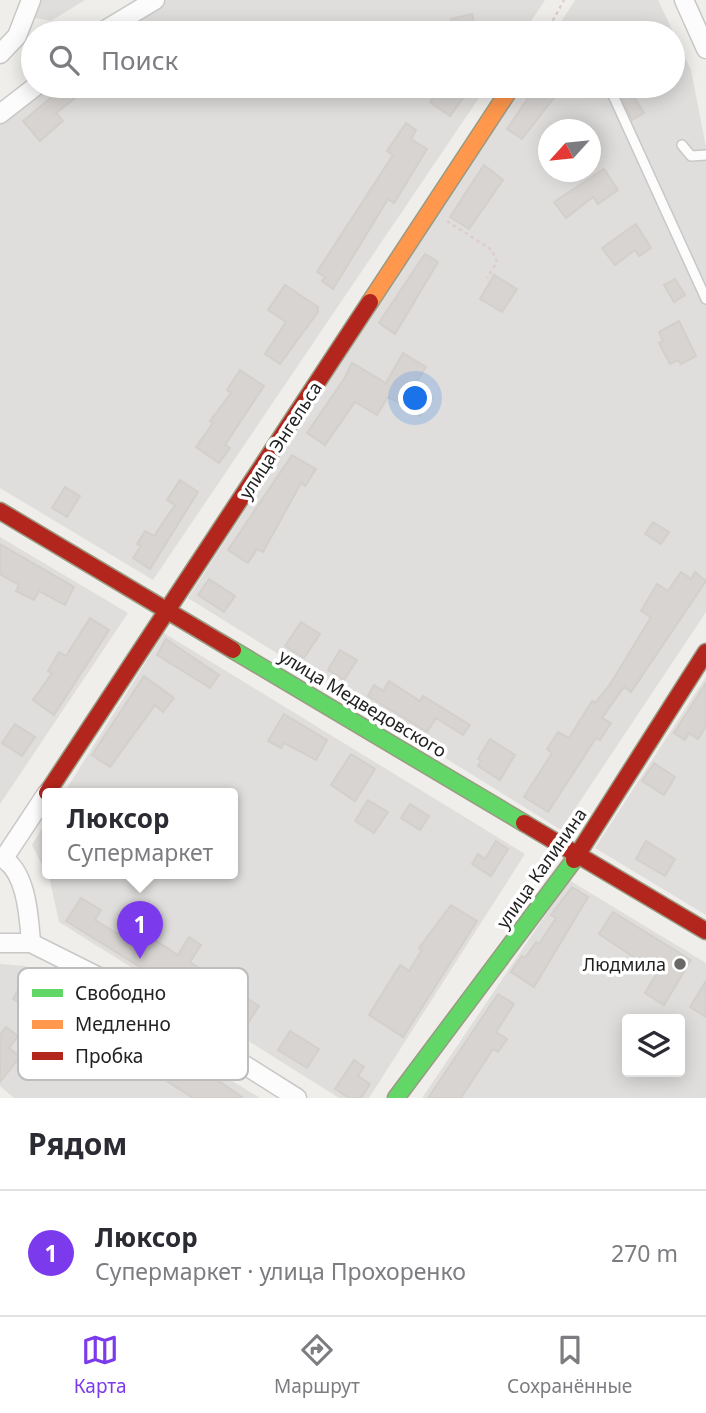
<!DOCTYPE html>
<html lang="ru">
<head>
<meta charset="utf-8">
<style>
	:root { --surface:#fff; --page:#f7f7f7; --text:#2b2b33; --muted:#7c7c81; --line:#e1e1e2; --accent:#7c3aed }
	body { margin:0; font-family:"Noto Sans",sans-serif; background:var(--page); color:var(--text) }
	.controls { position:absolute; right:21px; bottom:21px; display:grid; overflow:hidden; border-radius:7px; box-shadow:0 4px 18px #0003 }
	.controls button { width:63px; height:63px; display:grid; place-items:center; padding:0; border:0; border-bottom:2px solid var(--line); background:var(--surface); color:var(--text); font:35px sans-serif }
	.compass { position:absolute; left:538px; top:119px; width:63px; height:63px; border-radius:50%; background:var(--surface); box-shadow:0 4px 18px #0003; rotate:243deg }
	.you { position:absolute; left:416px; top:399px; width:24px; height:24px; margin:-18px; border:5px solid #fff; border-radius:50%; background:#1a73e8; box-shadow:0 0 0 10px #1a73e833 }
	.badge { display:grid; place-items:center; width:46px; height:46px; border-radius:50%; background:var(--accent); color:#fff; font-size:23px; font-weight:700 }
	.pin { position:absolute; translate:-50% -58px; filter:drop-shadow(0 2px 4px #0008) }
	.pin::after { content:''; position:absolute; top:37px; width:24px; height:21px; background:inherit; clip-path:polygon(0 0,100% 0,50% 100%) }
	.popup { position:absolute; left:42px; top:788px; width:196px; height:91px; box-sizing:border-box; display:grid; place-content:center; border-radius:7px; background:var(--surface); filter:drop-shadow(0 2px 5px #0005); font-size:23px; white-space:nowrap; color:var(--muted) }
	.popup b { font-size:26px; color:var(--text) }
	.popup::after { content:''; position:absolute; left:50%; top:100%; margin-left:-14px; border:14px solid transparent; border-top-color:var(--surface) }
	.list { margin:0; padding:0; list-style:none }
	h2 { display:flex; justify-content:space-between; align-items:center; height:91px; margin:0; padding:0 28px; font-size:30px }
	h2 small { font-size:23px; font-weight:400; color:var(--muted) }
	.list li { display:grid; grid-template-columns:46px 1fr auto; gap:21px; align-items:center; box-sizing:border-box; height:126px; padding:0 28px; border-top:2px solid var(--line) }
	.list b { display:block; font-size:26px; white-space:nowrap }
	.list p { margin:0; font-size:23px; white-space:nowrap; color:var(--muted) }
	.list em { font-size:23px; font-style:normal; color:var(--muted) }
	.icon { flex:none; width:38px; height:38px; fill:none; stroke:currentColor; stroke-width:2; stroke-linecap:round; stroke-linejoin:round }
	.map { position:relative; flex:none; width:706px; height:1098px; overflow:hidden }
	.search { position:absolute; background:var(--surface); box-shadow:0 4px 18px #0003; left:21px; right:21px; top:21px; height:77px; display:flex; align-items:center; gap:18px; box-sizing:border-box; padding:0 24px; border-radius:38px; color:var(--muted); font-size:26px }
	.sheet { height:217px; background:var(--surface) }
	nav { display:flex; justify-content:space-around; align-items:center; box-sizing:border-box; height:98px; border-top:2px solid var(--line); background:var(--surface); font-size:19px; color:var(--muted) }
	nav a { display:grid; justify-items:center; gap:4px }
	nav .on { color:var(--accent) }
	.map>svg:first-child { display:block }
	.residential { fill:#dfdedc; fill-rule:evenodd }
	.building { fill:#d7d4d2; stroke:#d3d0cc; stroke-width:2 }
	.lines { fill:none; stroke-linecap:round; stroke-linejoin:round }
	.lane-casing { stroke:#c9c8c7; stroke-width:12 }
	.street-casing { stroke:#c9c8c7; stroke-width:21 }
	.fast-casing { stroke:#999a82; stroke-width:19 }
	.slow-casing { stroke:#999a82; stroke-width:19 }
	.jam-casing { stroke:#999a82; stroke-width:19 }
	.path { stroke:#dccecd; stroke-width:2.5; stroke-dasharray:3.5 3.5; stroke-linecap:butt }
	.lane { stroke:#fdfcfc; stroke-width:9 }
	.street { stroke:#fdfcfc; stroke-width:18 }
	.fast { stroke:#63d668; stroke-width:16 }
	.slow { stroke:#ff974d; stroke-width:16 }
	.jam { stroke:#b3261e; stroke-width:16 }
	.poi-dot { fill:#6a6968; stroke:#fff; stroke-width:2.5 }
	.labels { text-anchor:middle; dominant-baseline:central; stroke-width:7; stroke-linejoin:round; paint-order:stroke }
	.street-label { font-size:18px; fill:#222; stroke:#fff }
	.poi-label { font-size:18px; fill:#222; stroke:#fff; text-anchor:end }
	.key { fill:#fff; stroke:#bdbdbd; stroke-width:2 }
	.key-label { font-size:19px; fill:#222 }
</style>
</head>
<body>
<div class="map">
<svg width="706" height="1098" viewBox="0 0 706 1098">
	<rect width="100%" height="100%" fill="#f0eeeb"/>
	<g class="residential">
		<path d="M32,0h53l-34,21 -16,-3z"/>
		<path d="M147,0h398l-22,33h-423z"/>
		<path d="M575,0h83l33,70 15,77v465l-145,218 -373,-232 332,-512h153v-53h-119zM548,130h42v42h-42z"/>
		<path d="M37,86h450l-334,494 -153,-92v-371z"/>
		<path d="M0,537l128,76 -128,191z"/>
		<path d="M164,633l361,221 -156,244h-30l-280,-176 -9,-41 -18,-36 15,-25v53h186v-80h-169z"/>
		<path d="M706,677v238l-111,-67z"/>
		<path d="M569,880l137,83v135h-284zM627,1019h53v53h-53z"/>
		<path d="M0,964l25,2 45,17 190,115h-246l-14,-12z"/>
	</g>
	<g class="building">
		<path d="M472,14l4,16 -21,3 -4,-14z"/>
		<path d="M65,86h26l-35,27 7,8 -23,20 -17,-20z"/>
		<path d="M441,86l22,12 -13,18 -20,-14z"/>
		<path d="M536,86h27l-41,53 -15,-10z"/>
		<path d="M627,86l17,27 -12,7 -14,-30z"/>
		<path d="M406,123l10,7 -5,9 16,10 -33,54 -6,-4 -55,90 -11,-8 3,-4 -8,-5 76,-117 -6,-4z"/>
		<path d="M484,165l19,15 -34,49 -19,-12z"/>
		<path d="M604,169l14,21 -20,14 -5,-7 -27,21 -12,-16z"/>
		<path d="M636,224l15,24 -12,8 -4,-6 -20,15 -13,-17z"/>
		<path d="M425,254l13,8 -43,72 -16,-11z"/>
		<path d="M494,275l23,14 -15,23 -22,-13z"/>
		<path d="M675,279l10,16 -11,7 -10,-17z"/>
		<path d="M285,285l33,22v5l-38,52 -15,-10 21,-32 -18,-12z"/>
		<path d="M679,321l17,35 -15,8 -3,-4 -8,4 -11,-21 4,-2 -4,-9z"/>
		<path d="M403,353l23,14 -12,19 18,12 -12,18 -32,-19 -11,18 -22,-13 -30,43 -18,-12 37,-54 8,-16 34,20z"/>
		<path d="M240,370l24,16 -39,59 5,3 -11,15 -23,-16 17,-24 -3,-2 21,-28 -4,-3z"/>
		<path d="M292,455l24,14 -11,17 -4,-3 -38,69 -6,-3 -9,14 -20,-13z"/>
		<path d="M180,480l18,12 -48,77 -17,-11 8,-12 -4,-2 8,-13 9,5 21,-31 -8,-5z"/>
		<path d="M65,487l15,9 -13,21 -15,-9z"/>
		<path d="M653,522l16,10 -8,12 -16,-10z"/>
		<path d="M0,544l74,43 -9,18 -26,-14 -5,9 -18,-9 3,-6 -19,-11z"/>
		<path d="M681,572l10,7 4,-7 11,9 -75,111 -7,-5 -22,31 9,5 -11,17 -4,-2 -48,74 -24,-15 28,-44 -5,-4 11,-17 11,6 23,-37 3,2 14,-17 42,-69 -10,-6 16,-27 11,7z"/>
		<path d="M209,579l26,17 -11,16 -26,-17z"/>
		<path d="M90,618l19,12 -55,85 -21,-15 19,-27 -4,-2 11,-19 7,4z"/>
		<path d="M301,622l19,12 -16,24 -19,-12z"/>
		<path d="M166,639l53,36 -9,13 -53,-33z"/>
		<path d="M340,650l17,10 -13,20 -16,-10z"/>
		<path d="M144,676l30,22 -11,14 -8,-7 -45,62 -18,-12z"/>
		<path d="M389,681l31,20 3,-5 47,29 -7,10 -27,-17 -9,14 -59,-36 6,-11 9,6z"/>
		<path d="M706,683v43l-8,13 -9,-6 -4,7 -11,-7z"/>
		<path d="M284,714l43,26 -11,20 -32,-17 -3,5 -13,-7z"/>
		<path d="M15,724l20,13 -13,19 -20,-13z"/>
		<path d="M490,739l25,16 -15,25 -22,-14 3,-5 -3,-2z"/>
		<path d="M351,754l24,15 -20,32 -24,-16z"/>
		<path d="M654,763l21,14 -11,18 -22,-14z"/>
		<path d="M368,800l20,12 -14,21 -19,-12z"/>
		<path d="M410,804l19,12 -9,14 -19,-12z"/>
		<path d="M496,841l12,8 -17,27 -19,-12 6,-10 7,5z"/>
		<path d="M646,841l29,18 -10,17 -29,-17z"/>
		<path d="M572,887l16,10 -54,90 -23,-15 11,-16 3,2 11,-16 3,2 17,-26 -5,-3z"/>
		<path d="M81,898l20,12 -6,10 38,23 8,-12 37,24 11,-18 12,8 -11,17 69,44 -16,25 -177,-110z"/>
		<path d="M451,905l26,16 -74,116 -34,-22 31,-50 9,6 13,-21 -3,-2z"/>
		<path d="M613,912l78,48 -27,45 -19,-12 12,-20 -58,-39z"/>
		<path d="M29,972l20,12 -16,27 -20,-12z"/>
		<path d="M706,981v36l-16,-10z"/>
		<path d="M498,994l16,10 -18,28 11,7 -9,13 -5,-3 -32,49h-33z"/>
		<path d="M77,997l18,10 -14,24 -18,-11z"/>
		<path d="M119,1021l67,43 3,-4 54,38h-50l-34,-22 -2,3 -53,-34z"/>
		<path d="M6,1027l12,9 -9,12 11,9 -20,25v-47z"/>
		<path d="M290,1031l29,18 -12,19 -29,-18z"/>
		<path d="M354,1060l10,7 -6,9 12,8 -9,14h-12l-14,-9z"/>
	</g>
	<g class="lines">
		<defs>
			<g id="lane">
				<path d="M606,86l6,7 94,206"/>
				<path d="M682,145l9,11 15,-1"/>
			</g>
			<g id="street">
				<path d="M684,0l22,49"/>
				<path d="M100,33l55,-33"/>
				<path d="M0,54l17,-18 14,-36"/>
				<path d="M0,114l36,-28"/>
				<path d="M0,857c27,12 29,61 31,86"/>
				<path d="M4,858l43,-65"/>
				<path d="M0,943h31l96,48 170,107"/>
			</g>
			<g id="fast">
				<path d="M233,650l291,173"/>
				<path d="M396,1098l178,-238"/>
			</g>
			<path id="slow" d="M370,302l142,-216"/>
			<g id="jam">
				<path d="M0,511l233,139"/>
				<path d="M47,793l323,-491"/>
				<path d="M524,823l182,108"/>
				<path d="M574,860l132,-208"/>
			</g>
		</defs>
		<use href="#lane" class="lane-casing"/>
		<use href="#street" class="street-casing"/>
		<use href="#fast" class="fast-casing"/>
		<use href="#slow" class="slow-casing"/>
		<use href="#jam" class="jam-casing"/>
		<g class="path">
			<path d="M546,33l18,-33"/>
			<path d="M447,221l45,29 5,12 -10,16"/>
		</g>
		<use href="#lane" class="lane"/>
		<use href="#street" class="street"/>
		<use href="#fast" class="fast"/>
		<use href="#slow" class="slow"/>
		<use href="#jam" class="jam"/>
	</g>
	<circle class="poi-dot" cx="680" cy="964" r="7"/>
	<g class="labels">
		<g class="street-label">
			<text transform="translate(280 440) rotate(-57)">улица Энгельса</text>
			<text transform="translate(363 703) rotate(31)">улица Медведовского</text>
			<text transform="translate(541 868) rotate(-55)">улица Калинина</text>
		</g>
		<g class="poi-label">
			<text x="666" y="964">Людмила</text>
		</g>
	</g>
	<rect x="18" y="968" width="230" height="112" rx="10" class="key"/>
	<rect x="32" y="989" width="31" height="8" fill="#63d668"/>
	<rect x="32" y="1020" width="31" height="9" fill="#ff974d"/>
	<rect x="32" y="1052" width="31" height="8" fill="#b3261e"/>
	<g class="key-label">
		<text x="75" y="1000">Свободно</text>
		<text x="75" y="1031">Медленно</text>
		<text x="75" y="1063">Пробка</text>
	</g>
</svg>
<div class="controls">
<button><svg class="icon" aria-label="layers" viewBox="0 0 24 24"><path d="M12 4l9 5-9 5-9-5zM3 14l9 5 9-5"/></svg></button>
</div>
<svg class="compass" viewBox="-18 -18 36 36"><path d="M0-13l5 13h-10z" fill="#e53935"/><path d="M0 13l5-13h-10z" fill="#7c7c81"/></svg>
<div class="you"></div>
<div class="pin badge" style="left:140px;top:959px">1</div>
<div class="popup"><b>Люксор</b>Супермаркет</div>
<div class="search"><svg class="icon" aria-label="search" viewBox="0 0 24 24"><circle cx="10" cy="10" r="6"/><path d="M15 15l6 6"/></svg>Поиск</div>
</div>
<section class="sheet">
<h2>Рядом<small></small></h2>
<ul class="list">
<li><span class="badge">1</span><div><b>Люксор</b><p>Супермаркет · улица Прохоренко</p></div><em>270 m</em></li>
</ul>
</section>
<nav>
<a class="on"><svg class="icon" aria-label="map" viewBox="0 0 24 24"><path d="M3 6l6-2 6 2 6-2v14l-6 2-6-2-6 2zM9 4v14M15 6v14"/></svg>Карта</a>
<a><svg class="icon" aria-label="directions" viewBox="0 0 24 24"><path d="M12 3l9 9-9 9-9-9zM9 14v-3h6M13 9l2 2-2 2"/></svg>Маршрут</a>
<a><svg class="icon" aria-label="saved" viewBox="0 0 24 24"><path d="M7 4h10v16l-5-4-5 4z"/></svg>Сохранённые</a>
</nav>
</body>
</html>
